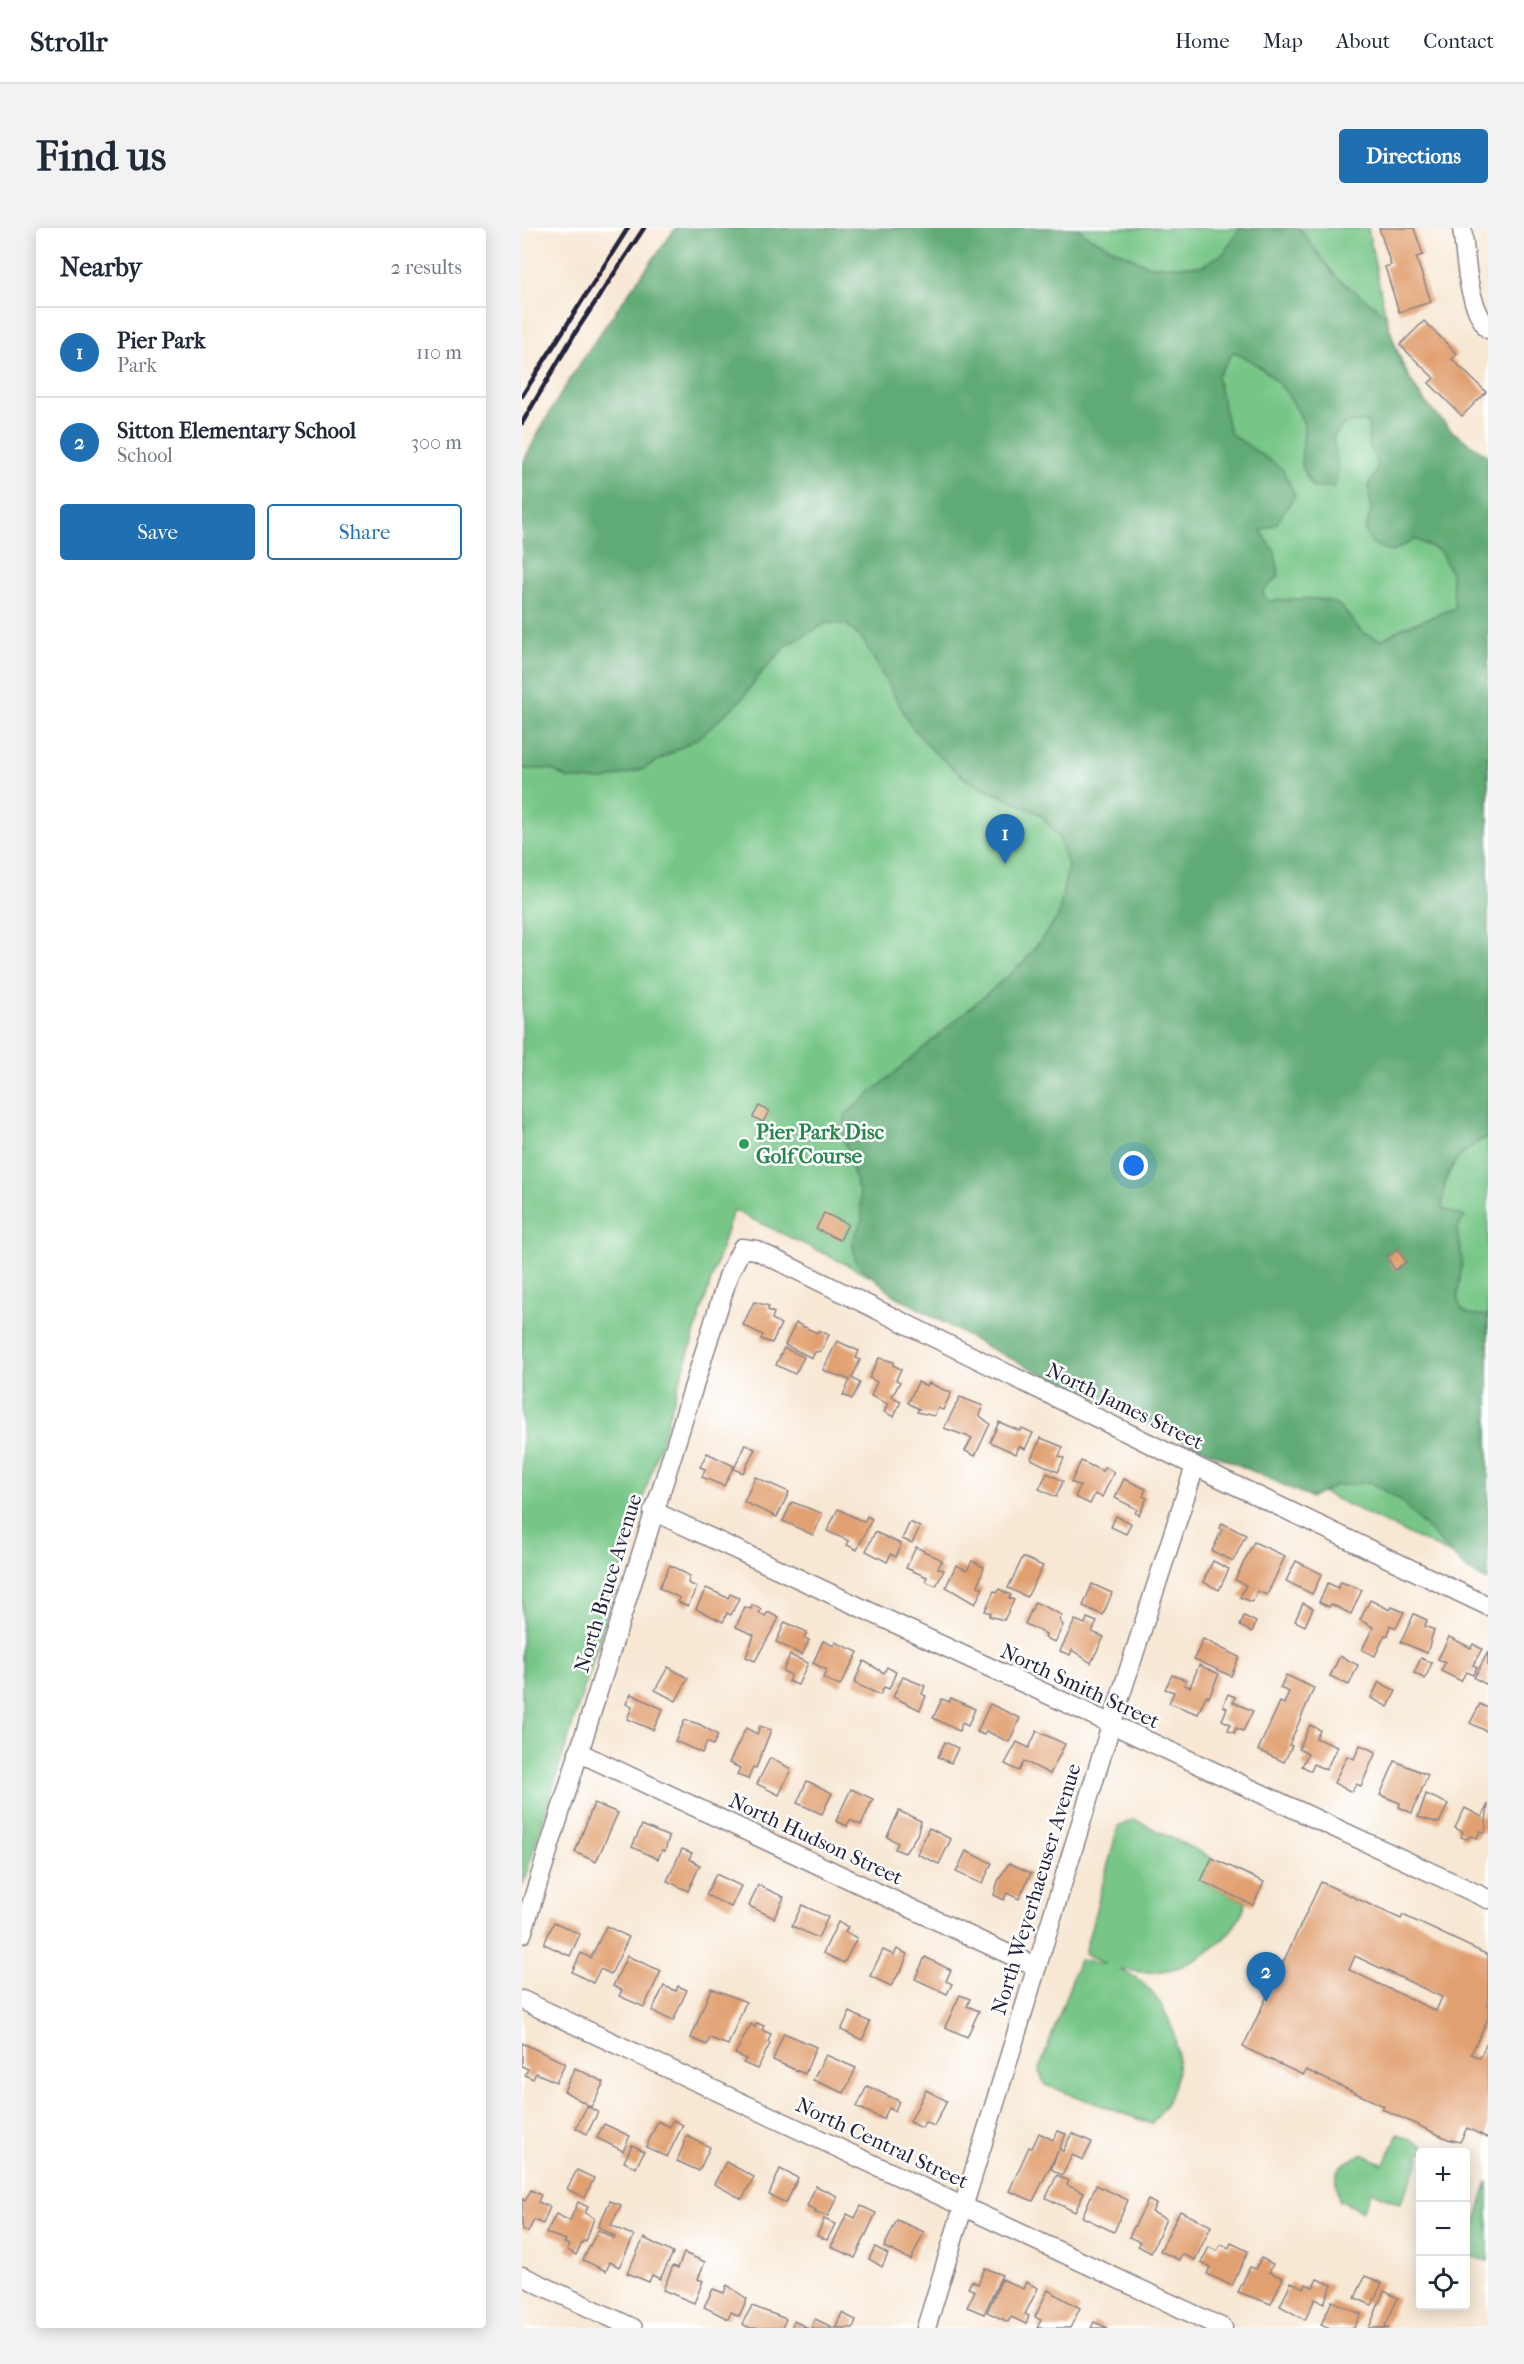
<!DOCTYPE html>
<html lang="en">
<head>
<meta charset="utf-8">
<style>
	:root { --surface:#fff; --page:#f2f2f3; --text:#1f2937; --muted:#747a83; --line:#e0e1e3; --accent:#1f6fb2 }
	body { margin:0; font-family:"IM FELL French Canon",serif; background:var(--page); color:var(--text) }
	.controls { position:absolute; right:18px; bottom:18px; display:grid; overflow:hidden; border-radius:6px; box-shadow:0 3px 15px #0003 }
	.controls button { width:54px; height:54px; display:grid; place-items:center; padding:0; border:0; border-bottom:2px solid var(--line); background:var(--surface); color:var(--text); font:30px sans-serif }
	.you { position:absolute; left:612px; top:938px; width:21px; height:21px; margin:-15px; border:4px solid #fff; border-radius:50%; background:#1a73e8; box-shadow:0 0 0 9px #1a73e833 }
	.badge { display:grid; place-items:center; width:39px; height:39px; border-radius:50%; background:var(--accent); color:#fff; font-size:20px; font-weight:700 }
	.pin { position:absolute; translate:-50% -50px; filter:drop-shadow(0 2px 3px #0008) }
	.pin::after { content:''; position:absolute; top:32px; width:21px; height:18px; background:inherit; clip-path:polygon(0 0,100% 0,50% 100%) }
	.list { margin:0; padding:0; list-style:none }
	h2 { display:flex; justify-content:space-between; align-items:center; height:78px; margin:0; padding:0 24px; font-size:26px }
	h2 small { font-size:20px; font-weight:400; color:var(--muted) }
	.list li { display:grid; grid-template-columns:39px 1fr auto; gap:18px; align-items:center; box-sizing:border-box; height:90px; padding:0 24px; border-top:2px solid var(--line) }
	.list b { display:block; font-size:22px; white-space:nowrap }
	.list p { margin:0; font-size:20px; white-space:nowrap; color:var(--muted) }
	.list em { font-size:20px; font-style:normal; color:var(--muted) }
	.actions { display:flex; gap:12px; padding:18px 24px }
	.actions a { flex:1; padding:14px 0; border:2px solid var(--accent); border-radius:6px; text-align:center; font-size:21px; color:var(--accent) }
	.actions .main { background:var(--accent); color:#fff }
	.icon { flex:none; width:33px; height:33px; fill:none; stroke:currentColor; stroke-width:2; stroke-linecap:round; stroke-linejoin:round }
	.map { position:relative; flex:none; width:966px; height:2100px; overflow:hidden; border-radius:6px }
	header { display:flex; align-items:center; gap:36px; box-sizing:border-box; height:84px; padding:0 30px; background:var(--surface); border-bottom:2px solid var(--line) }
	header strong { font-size:28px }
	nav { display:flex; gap:33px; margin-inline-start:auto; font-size:21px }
	.intro { display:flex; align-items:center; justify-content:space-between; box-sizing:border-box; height:144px; padding:0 36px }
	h1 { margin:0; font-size:42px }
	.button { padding:15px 27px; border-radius:6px; background:var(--accent); color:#fff; font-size:21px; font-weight:700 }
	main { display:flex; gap:36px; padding:0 36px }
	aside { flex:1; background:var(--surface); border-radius:6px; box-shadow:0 3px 15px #0003 }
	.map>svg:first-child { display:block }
	.green { fill:#77c687; stroke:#4c7461; stroke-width:1.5 }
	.forest { fill:#61ab74; stroke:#426658; stroke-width:1.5; fill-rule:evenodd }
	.building { fill:#e1a071; fill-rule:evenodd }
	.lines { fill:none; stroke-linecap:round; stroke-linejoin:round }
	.street-casing { stroke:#8c8487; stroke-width:21 }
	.street { stroke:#fff; stroke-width:18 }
	.rail { stroke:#22223b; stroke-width:4.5 }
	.leisure-dot { fill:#2e9e5b; stroke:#fff; stroke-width:2 }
	.labels { text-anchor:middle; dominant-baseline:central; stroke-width:5; stroke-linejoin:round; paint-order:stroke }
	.leisure-label { font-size:21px; font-weight:bold; fill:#27864d; stroke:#fff; text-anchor:start }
	.street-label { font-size:21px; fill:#22223b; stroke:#fff }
</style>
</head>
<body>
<header>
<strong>Strollr</strong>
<nav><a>Home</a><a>Map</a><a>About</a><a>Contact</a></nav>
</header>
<div class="intro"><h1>Find us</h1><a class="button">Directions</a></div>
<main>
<aside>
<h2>Nearby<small>2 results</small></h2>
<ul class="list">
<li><span class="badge">1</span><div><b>Pier Park</b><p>Park</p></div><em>110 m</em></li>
<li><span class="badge">2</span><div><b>Sitton Elementary School</b><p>School</p></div><em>300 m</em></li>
</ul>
<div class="actions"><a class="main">Save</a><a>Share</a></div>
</aside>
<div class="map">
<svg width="966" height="2100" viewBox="0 0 966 2100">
	<rect width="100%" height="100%" fill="#fff"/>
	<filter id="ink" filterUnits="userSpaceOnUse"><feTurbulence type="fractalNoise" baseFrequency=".0167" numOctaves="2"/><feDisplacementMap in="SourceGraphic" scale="12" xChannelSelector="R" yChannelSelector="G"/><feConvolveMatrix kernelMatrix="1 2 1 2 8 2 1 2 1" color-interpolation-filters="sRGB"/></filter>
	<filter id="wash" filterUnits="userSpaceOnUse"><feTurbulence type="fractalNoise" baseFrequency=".008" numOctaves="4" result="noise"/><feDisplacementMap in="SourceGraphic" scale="24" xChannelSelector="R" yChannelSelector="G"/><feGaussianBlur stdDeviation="1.35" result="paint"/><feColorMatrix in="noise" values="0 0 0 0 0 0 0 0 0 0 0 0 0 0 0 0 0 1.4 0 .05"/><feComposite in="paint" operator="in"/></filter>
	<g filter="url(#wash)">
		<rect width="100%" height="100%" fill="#f7e7d3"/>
		<g class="green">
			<path d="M172,0h674c18,93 28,178 120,228v1116l-755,-362 -211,677v-1369z"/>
			<path d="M612,1591l78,39 -10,23 44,21c-11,37 -54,68 -93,70 -11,1 -22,-2 -33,-2 6,3 15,6 20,11 33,28 47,75 30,115 -4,10 -12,19 -18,28l-107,-39 -6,-14 40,-111 26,4 -21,-10 34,-127z"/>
			<path d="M876,1906l28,13 -2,5h-4v7l-20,45 -28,-13 -10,20 -23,-11c-4,-33 -7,-31 23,-46l22,10z"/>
			<path d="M966,1953v80l-22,-6z"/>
		</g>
		<path class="forest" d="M154,0h401l14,10 58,28h53l22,-13 16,-25h59l37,49 49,37 16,51 22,35 30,32 35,24v681c-32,14 -47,38 -45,72l22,8c-15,16 -3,25 -3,44 0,24 -19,58 26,54v266l-20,-10 -69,-72 -29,-17 -35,4 -23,12 -186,-84 -139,-67 -93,-52 -38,-33 -4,-21 10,-21 -2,-24 -17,-61 2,-20 179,-153 34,-45 10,-51 -9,-29 -19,-23 -73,-34 -33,-28 -22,-25 -49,-87 -17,-16 -20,-1 -40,23 -26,28 -18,25 -42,38 -57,32 -38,11 -36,-1 -19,-10h-28v-304c41,-85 98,-161 154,-237zM711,124c28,12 50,31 64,58 2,5 7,11 7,17 0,30 -10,33 10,61l21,-1 3,-20 -5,-30 12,-14 23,-1c1,7 0,15 1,21 5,21 16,19 0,41l2,28 -6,18 7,14 20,8 23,-13 25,12 11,22 4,35 -53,20 -21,12c-28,-9 -21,-13 -39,-32 -14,-15 -55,-8 -74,-7l-6,-9 17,-16 -4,-24 -14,-21 15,-7 19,-29 -13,-26 -52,-36 -13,-56zM875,1021l9,13 -11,7 -9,-13z"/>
		<g id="blocks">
			<g class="building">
				<path d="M857,0h35l9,27 -7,2 15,45 -32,10 -14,-45 6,-2z"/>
				<path d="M902,93l33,33 -5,5 34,33 -24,24 -33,-33 5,-5 -34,-33z"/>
				<path d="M237,878l10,5 -6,11 -10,-5z"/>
				<path d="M302,985l24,11 -8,16 -24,-11z"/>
				<path d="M875,1021l9,13 -11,8 -9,-14z"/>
				<path d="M232,1074l15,4 -1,4 6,3 -2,6 9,5 -9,19 -11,-4 2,-4 -20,-10z"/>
				<path d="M274,1095l21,10 2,-3 10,5 -8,16 -6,1 -3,6 -27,-13z"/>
				<path d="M315,1113l22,10 -3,7 4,2 -8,18 8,5 -8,16 -9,-4 7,-15 -27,-10z"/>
				<path d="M262,1120l20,9 -9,17 -19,-9z"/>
				<path d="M357,1130l15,4 -1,3 8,4 -5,11 4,2 -8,15 9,4 -7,16 -10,-5 4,-8 -17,-8 6,-14 -8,-4z"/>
				<path d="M396,1154l9,4 2,-3 22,10 -8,17 -5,-2 -4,8 -17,-4 2,-3 -11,-6z"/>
				<path d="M438,1169l23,9 -4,9 11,9 -15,32 -10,-5 7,-13 -28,-10z"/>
				<path d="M477,1194l21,9 2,-3 11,5 -8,16 -6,-3 -3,8 -26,-12z"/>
				<path d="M519,1210l22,9 -4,9 5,2 -6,14 -27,-13z"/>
				<path d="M223,1216l10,5 -12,24 -9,-4z"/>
				<path d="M185,1225l27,13 -10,20 -22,-9 3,-8 -5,-2z"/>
				<path d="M559,1233l21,10 3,-4 9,5 -12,25 -7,-3 -5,10 -15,-7 5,-11 -9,-4z"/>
				<path d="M525,1245l16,8 -7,16 -17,-8z"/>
				<path d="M233,1249l34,15 -12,25 -33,-15z"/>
				<path d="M602,1251l22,10 -3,7 4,2 -8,17 -4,-2 2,-4 -22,-11z"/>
				<path d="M270,1274l29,11 1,3 -9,19 -30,-14z"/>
				<path d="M316,1281l26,13 3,-6 5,3 -15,31 -10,-5 2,-4 -22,-10z"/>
				<path d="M594,1288l15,7 -5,11 -15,-7z"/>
				<path d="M388,1294l10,5 -8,16 -10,-4z"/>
				<path d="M700,1295l24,12 -13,26 -21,-10 10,-21 -2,-2z"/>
				<path d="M353,1304l26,12 -5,13 -5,-3 -4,8 -21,-11z"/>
				<path d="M732,1314l31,14 -18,39 -10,-4 -5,11 -12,-5 6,-12 -11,-5z"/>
				<path d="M394,1319l26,13 -4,8 6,2 -8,16 -11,-5 2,-4 -21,-9z"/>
				<path d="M501,1329l20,9 -16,31 -19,-9z"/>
				<path d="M450,1333l12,6 -6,19 5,2 -8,16 -29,-17 10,-22 11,5z"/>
				<path d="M691,1333l16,8 -10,21 -16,-8z"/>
				<path d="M774,1333l26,13 -10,20 -26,-13z"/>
				<path d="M148,1337l20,11 -2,7 9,4 -9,19 -10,-4 2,-4 -21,-10z"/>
				<path d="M819,1354l21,8 -11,24 -20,-10 -2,3 -10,-5 9,-19 10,5z"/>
				<path d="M570,1356l20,9 -9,22 -20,-9z"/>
				<path d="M184,1360l22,10 2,-4 9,4 -8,17 -4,-2 -4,9 -27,-13z"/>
				<path d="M477,1361l12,6 -2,3 5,2 -10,20 -15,-4 2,-3 -6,-2 9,-20 3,1z"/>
				<path d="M848,1372l20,10 2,-3 12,5 -8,16 -6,-3 -2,11 -3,-1 -10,21 -13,-6 11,-23 -13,-7z"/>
				<path d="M513,1374l27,13 -3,5 4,5 -8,17 -10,-4 1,-4 -21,-10z"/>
				<path d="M781,1375l10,5 -8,18 -10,-5z"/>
				<path d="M230,1377l9,4 -2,4 6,3 3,-4 11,6 -24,43 -9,-4 8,-22 -18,-8 9,-20 6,2z"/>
				<path d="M892,1386l13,6 -2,6 9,4 -7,23 -26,-11z"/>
				<path d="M722,1388l12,6 -4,10 -12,-6z"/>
				<path d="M565,1390l10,4 -5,10 12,5 -13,26 -19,-13 -2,5 -10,-4 15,-31 10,4z"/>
				<path d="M263,1394l22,10 -3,6 5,2 -7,15 -26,-13z"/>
				<path d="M927,1409l22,11 2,-4 9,5 -9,16 4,2 -4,8 -7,-3 -5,9 -20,-10 4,-8 -7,-4z"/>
				<path d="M681,1411l36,18 -8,19 -37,-17z"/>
				<path d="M301,1413l11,5 1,-4 23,10 -18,34 -17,-8 4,-8 -14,-7z"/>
				<path d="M966,1424v30l-2,2 -12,-6z"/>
				<path d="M268,1427l18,8 -10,22 -10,-4 3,-6 -8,-4z"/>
				<path d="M818,1428l18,9 -9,20 -19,-9z"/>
				<path d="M899,1430l11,5 -7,16 -11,-6z"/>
				<path d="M342,1433l20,12 3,-6 9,5 -7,17 -5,-2 -4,8 -26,-12z"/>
				<path d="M677,1437l20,9 -10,23 -3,-1 -8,18 -29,-11 5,-11 -9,-3 7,-14 14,5 -2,5 6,2z"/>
				<path d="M146,1439l20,11 -12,23 -21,-11z"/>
				<path d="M764,1447l28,13 -25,57 3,1 -8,16 -26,-12 22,-48 4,2 5,-12 -9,-4z"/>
				<path d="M381,1449l22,9 -3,8 4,2 -6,14 -27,-13z"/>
				<path d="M857,1454l17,9 -8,16 -17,-9z"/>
				<path d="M109,1466l32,15 -10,21 -26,-11 5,-12 -6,-3z"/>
				<path d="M706,1466l7,3 -2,5 20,9 -10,20 -7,-3 -2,5 -6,-3 2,-6 -8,-4 5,-12 -4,-2z"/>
				<path d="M429,1470l24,11 -7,17 -6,-3 -3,8 -26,-13 9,-19 7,3z"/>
				<path d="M468,1476l30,14 -11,24 -23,-11 -2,4 -7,-3z"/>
				<path d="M958,1476l8,4v24l-18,-9z"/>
				<path d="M163,1492l14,4 19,11 -5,10 -6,-3 -5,11 -27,-12z"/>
				<path d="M788,1497l10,5 -4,8 21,9 -11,23 -12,-6 -3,7 -9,-5 6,-12 -9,-5z"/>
				<path d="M238,1498l11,4 -15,38 -3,-1 -5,12 -11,-4 3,-7 -11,-5 17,-35 11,6z"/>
				<path d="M515,1503l28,13 -15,30 -26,-13 -5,10 -14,-7 12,-22 12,6z"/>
				<path d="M423,1514l13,6 -7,15 -13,-6z"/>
				<path d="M838,1517l16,7 -15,34 -5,-2 -4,8 -18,-9 13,-27 7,3z"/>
				<path d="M248,1530l21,11 -12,26 -22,-11z"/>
				<path d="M873,1533l33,14 -16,38 -13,-6 1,-4 -20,-8z"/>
				<path d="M285,1553l25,12 -10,21 -25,-11z"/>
				<path d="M329,1561l22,10 -12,26 -11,-5 -3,6 -11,-5z"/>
				<path d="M904,1566l22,10 -9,19 -21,-6z"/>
				<path d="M72,1575l24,10 -22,49 -21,-10z"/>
				<path d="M966,1576l-3,29 -5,-2 -3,7 -6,-2 -5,3 -5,-2 2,-5 -8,-4 10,-20 17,9z"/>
				<path d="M377,1583l22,10 -4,14 -12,18 -10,-4 3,-6 -11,-6z"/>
				<path d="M120,1597l27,12 -4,14 -3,-1 -4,9 -26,-12z"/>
				<path d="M407,1600l22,11 -12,25 -22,-10z"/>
				<path d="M160,1621l10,4 -3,6 11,6 -12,26 -21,-10z"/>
				<path d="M444,1623l26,12 -10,21 -26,-12z"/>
				<path d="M690,1630l52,24 -11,23 -52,-24z"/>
				<path d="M487,1635l22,10 -12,26 -12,-6 -3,7 -10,-5 4,-14z"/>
				<path d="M194,1646l25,12 -10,21 -25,-12z"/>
				<path d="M799,1654l80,37 2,-4 85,40v64l-17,35 9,4 6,-14 2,2v92l-21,-10 -7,14 -12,-3 -66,-30 2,-3 -78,-36 -3,5 -60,-28zM833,1728l87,41 -6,14 -87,-41z"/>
				<path d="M236,1657l26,12 -10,21 -25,-12z"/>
				<path d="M280,1677l26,12 -10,21 -26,-12z"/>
				<path d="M32,1694l26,12 -10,22 -26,-12z"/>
				<path d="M316,1694l10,5 -3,5 12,6 -13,25 -21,-10z"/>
				<path d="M84,1698l23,11 -18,37 -11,-5 -7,14 -21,-11 9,-19 10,5z"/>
				<path d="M375,1721l10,5 -4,13 -12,19 -21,-10 13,-26 11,5z"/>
				<path d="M105,1728l34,15 -17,36 -25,-11 3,-6 -9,-4z"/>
				<path d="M403,1729l26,13 -5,11 6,3 -5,10 -32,-15z"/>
				<path d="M142,1758l12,5 2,-5 9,4 -14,31 -21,-10z"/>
				<path d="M189,1760l35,14 -18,43 -18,-7 -3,7 -16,-7z"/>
				<path d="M438,1767l10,4 -3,7 12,5 -12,26 -22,-10z"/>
				<path d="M328,1784l20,10 -8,18 -21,-10z"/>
				<path d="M235,1795l7,3 -2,4 9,4 -3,8 2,2 -13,25 -14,-6 3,-4 -11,-5 16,-30 4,3z"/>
				<path d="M262,1805l32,14 -11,27 -32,-14z"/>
				<path d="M0,1815l43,20 -9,19 -20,-9 -3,6 -8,-4 3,-6 -6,-3z"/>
				<path d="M304,1827l30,13 -12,25 -31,-13z"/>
				<path d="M53,1840l29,14 -13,25 -27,-16z"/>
				<path d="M345,1858l32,15 -4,10 -6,-3 -6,11 -26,-12z"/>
				<path d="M404,1862l21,11 -13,25 -9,-4 -3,6 -12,-6z"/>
				<path d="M65,1878l11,6 -11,22 -11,-6z"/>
				<path d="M151,1892l10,5 -16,32 -21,-10 12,-26 12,6z"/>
				<path d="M82,1896l26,12 -7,15 -26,-13z"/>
				<path d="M536,1903l8,3 -7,15 4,2 9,-18 20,9 -9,18 -11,-5 -10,20 -11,-6 7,-18 -25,50 -24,-10 20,-44 3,1 7,-15 14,7z"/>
				<path d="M165,1908l23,11 -11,24 -22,-10z"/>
				<path d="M110,1917l12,6 -8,17 -12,-6z"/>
				<path d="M204,1934l28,15 -12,22 -28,-15z"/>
				<path d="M258,1941l18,9 -12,25 -17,-8z"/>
				<path d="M55,1942l17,8 -9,20 -18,-9z"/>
				<path d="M535,1947l12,6 -2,4 17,8 -9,19 -29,-14z"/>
				<path d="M574,1957l32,15 -14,32 -32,-15z"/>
				<path d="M294,1958l21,10 -9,20 -13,-3 1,-3 -9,-4z"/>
				<path d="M9,1962l10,5 -3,7 12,5 -7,17 -9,-4 -6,12 -6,-2v-31l3,2z"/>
				<path d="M626,1972l8,4 -4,8 14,7 -15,34 -13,-7 2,-4 -11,-5z"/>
				<path d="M88,1973l11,4 -10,20 23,11 -15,31 -9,-5 -4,9 -23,-11 15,-30 16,8 1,-2 -17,-9z"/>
				<path d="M56,1974l10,5 -3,6 9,5 -8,24 -3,-1 -7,14 -9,-5 2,-5 -5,-2 2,-3 -20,-7 10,-19 14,7z"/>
				<path d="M339,1978l15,7 -21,45 -24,-11 16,-33 8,4z"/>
				<path d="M658,1983l31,15 -16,34 -13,-6 -3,6 -19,-9z"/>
				<path d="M302,1991l11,5 -8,16 -10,-4z"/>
				<path d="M375,1992l27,12 -13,28 -27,-13z"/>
				<path d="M122,2010l29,15 -13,26 -8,-4 -3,7 -22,-9z"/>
				<path d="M709,2015l17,8 -16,35 -25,-12 3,-7 -9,-4 8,-16 8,4 4,-7 8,4z"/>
				<path d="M353,2019l13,7 -6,13 -13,-8z"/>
				<path d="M162,2025l21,9 -7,17 5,2 -9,22 -31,-13 10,-24 5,2z"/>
				<path d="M739,2030l12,6 -4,8 14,6 -12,26 -33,-12 12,-25 6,2z"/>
				<path d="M463,2040l17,7 -18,39 -17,-7 8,-16 -7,-3 4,-7 6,3z"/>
				<path d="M843,2048l17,7 -10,22 -17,-7z"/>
				<path d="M480,2051l21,10 3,-7 12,6 -13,26 4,2 -3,8 -15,-7 -3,5 -21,-10z"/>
				<path d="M795,2051l15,6 -8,18 -9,-4 -10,21 -25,-14 11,-24 13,6 2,-4 7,3z"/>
				<path d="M205,2057l20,14 -8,17 -8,-4 -3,7 -24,-12 9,-18 11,4z"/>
				<path d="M526,2062l32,18 -10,20h-33l4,-8 -6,-3z"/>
				<path d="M862,2063l14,7 -13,28 5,2h-21z"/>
				<path d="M810,2073l29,13 -7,14h-27l-6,-3z"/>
				<path d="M230,2078l34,13 -4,9h-32l-8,-4z"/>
				<path d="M320,2085l14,7 -3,8h-18z"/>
				<path d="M293,2091l19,9h-23z"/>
				<path d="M272,2093l14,7h-17z"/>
				<path d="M572,2094l14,6h-17z"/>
			</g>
		</g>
	</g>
	<g filter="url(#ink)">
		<use href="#blocks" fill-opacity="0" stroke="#8c8487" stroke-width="1.5"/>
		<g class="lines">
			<defs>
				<g id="street">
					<path d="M940,0c5,35 4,72 26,101"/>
					<path d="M131,1283l835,388"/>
					<path d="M56,1524l458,215"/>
					<path d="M0,1706l207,-660 13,-26 14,2 439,216 293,140"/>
					<path d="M0,1772l701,328"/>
					<path d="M0,2048l111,52"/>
					<path d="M404,2100l185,-603 84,-259"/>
				</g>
			</defs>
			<use href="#street" class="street-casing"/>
			<use href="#street" class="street"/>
			<g class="rail">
				<path d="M0,168l106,-168"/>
				<path d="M0,195l53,-90 69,-105"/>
			</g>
		</g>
	</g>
	<circle class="leisure-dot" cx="222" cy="916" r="6"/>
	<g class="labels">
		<g class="leisure-label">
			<text x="234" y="904">Pier Park Disc<tspan x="234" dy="24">Golf Course</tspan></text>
		</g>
		<g class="street-label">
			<text transform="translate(603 1178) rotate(26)">North James Street</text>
			<text transform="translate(86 1355) rotate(-73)">North Bruce Avenue</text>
			<text transform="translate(558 1458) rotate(25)">North Smith Street</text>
			<text transform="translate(294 1611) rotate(25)">North Hudson Street</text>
			<text transform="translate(514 1661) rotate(-73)">North Weyerhaeuser Avenue</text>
			<text transform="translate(360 1915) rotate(25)">North Central Street</text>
		</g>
	</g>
</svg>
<div class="controls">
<button>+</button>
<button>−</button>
<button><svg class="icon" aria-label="locate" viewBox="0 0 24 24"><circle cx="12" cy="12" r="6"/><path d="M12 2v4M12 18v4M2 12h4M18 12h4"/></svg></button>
</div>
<div class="you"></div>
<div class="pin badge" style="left:483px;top:636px">1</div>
<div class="pin badge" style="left:744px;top:1774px">2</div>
</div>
</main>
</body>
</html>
